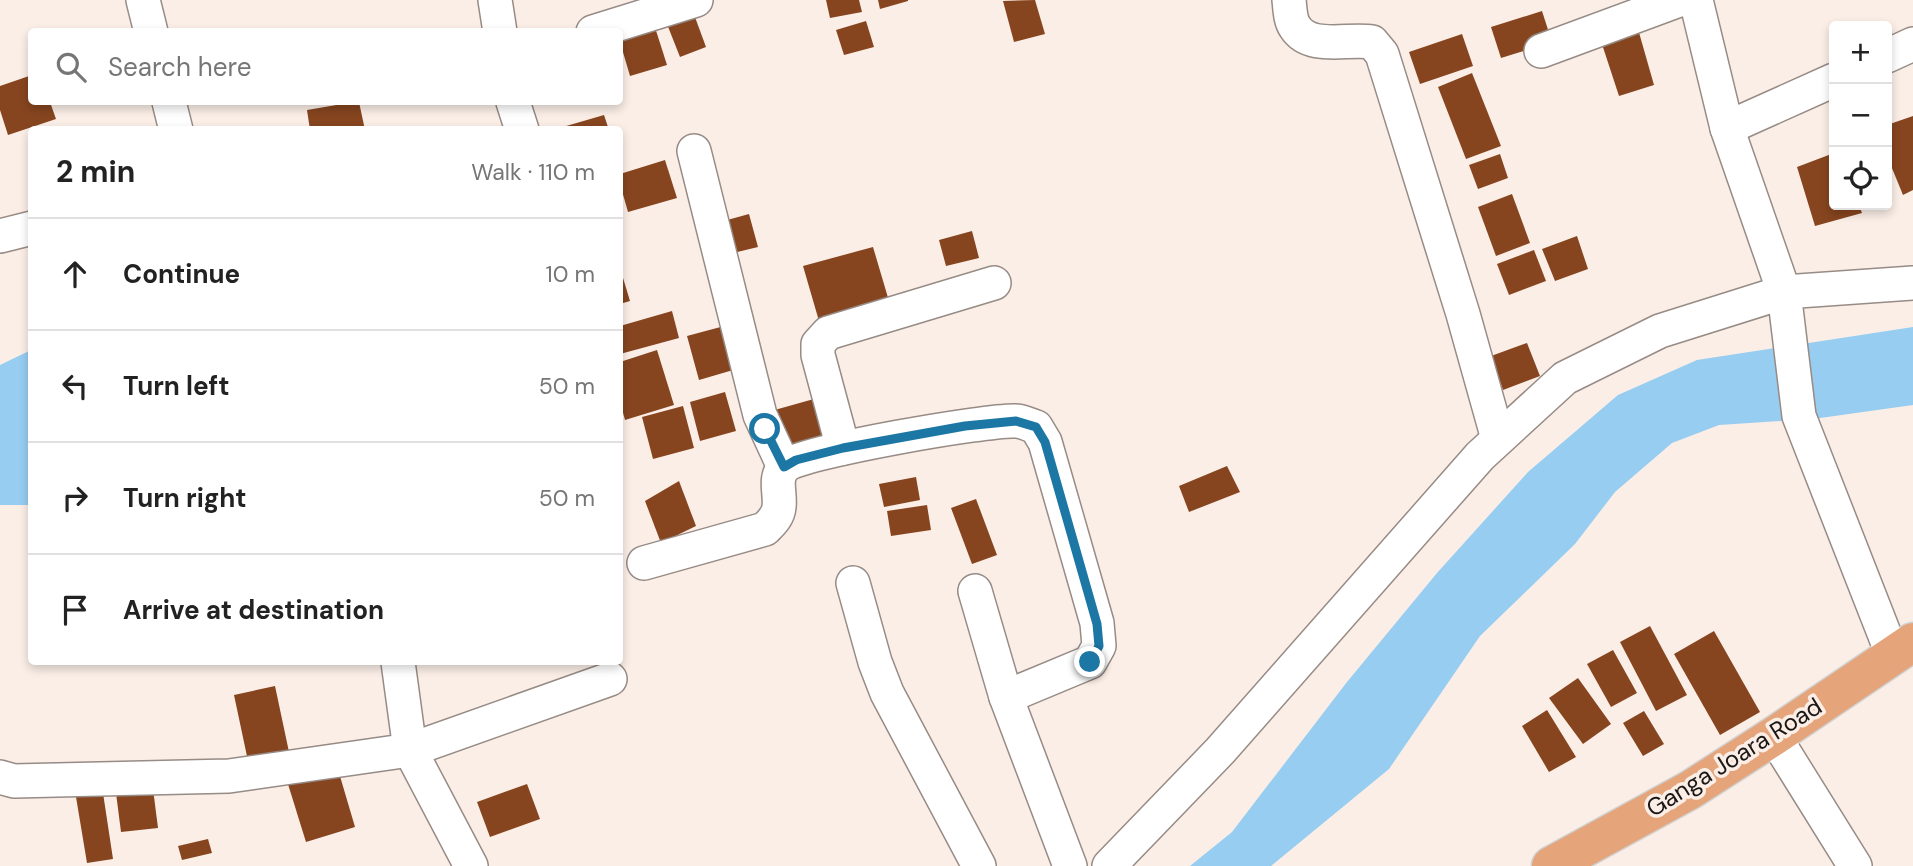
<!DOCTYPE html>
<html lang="en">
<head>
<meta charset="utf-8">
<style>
	:root { --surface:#fff; --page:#f6f6f6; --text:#222; --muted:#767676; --line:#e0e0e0 }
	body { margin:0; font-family:"DM Sans",sans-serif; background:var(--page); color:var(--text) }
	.controls { position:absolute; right:21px; top:21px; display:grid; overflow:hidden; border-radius:7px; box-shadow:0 4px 10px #0003 }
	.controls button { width:63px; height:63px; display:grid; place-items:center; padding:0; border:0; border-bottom:2px solid var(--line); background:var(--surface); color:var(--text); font:35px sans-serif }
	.stop { position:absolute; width:21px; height:21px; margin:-16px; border:5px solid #1d77a5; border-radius:50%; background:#fff }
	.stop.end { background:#1d77a5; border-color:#fff; box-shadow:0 2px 7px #0008 }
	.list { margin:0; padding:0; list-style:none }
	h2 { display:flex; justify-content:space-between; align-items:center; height:91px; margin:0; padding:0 28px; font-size:30px }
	h2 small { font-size:23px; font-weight:400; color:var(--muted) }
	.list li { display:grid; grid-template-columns:46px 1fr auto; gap:21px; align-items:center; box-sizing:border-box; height:112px; padding:0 28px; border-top:2px solid var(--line) }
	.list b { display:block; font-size:26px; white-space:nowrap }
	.list em { font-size:23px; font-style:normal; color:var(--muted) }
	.icon { flex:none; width:38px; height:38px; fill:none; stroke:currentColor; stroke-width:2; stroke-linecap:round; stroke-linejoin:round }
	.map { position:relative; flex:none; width:1913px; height:866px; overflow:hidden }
	.search { position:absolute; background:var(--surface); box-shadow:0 4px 10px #0003; left:28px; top:28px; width:595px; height:77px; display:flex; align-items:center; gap:18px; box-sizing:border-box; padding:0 24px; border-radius:7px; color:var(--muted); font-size:26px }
	.panel { position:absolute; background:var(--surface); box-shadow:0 4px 10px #0003; left:28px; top:126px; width:595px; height:539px; border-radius:7px }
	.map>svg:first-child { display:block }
	.water { fill:#96cdf1 }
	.building { fill:#86451f }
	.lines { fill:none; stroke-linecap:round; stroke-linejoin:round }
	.minor-casing { stroke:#978b85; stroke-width:36 }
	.major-casing { stroke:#d1d1d0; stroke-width:41 }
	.minor { stroke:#fff; stroke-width:33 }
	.major { stroke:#e5a47a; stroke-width:38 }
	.route { stroke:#1d77a5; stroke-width:9 }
	.labels { text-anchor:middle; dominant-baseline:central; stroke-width:7; stroke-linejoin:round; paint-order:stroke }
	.street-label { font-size:24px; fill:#1b1715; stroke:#fbeee7 }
</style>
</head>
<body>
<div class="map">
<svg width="1913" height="866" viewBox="0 0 1913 866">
	<rect width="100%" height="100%" fill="#fbeee7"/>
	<g class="water">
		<path d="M1913,327v78l-100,14 -94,6 -47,18 -57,49 -40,52 -95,92 -91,133 -118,97h-81l42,-34 115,-150 90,-109 91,-101 90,-77 79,-35z"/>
		<path d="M31,350v155h-31v-140z"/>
	</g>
	<g class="building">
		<path d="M826,0h33l3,12 -32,6z"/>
		<path d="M878,0h30v1l-28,8z"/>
		<path d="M1035,0l10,34 -31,8 -11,-41z"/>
		<path d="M692,9l14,38 -26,10 -15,-38z"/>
		<path d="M1542,11l10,31 -51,16 -10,-31z"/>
		<path d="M652,18l15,47 -37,11 -10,-34v-10z"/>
		<path d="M866,21l8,26 -30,8 -8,-25z"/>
		<path d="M1636,22l18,63 -35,11 -20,-61z"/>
		<path d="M1462,34l11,32 -53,18 -11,-32z"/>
		<path d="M1472,73l29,73 -35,13 -28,-72z"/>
		<path d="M32,75v27h18l6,17 -48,16 -8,-25v-24z"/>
		<path d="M354,102h5l6,28h-55l-3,-20z"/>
		<path d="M604,115l5,15h-53v-1z"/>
		<path d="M1913,116v74l-10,5 -16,-39v-31z"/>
		<path d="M1834,153v52h25l3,8 -47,13 -18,-59z"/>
		<path d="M1500,154l8,24 -30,11 -9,-24z"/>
		<path d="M665,160l12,38 -49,14 -8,-28v-10z"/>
		<path d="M1512,194l18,49 -34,13 -18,-49z"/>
		<path d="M749,214l9,33 -29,7 -9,-32z"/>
		<path d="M972,231l7,27 -33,8 -7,-26z"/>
		<path d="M1577,236l11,33 -33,12 -13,-32z"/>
		<path d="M873,247l16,54 -70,20 -16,-55z"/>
		<path d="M1534,250l12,31 -37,14 -12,-31z"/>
		<path d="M620,268l10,33 -10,3z"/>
		<path d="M672,311l7,27 -59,16v-28z"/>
		<path d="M728,325l12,43 -41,12 -12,-44z"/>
		<path d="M1527,343l13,33 -37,14 -12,-34z"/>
		<path d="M657,350l17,55 -49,15 -5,-18v-40z"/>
		<path d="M725,392l11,39 -36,10 -10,-39z"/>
		<path d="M821,397l10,38 -49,13 -11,-37z"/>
		<path d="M683,406l11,42 -41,11 -11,-42z"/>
		<path d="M1227,466l13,26 -51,20 -10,-26z"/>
		<path d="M916,477l4,23 -36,7 -5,-23z"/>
		<path d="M679,481l17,45 -35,17 -16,-42z"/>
		<path d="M976,499l21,56 -25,9 -21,-56z"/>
		<path d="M927,505l4,25 -40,6 -4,-25z"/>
		<path d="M1650,626l37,69 -31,16 -36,-69z"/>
		<path d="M1714,631l46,81 -40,23 -46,-81z"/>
		<path d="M1613,650l24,43 -26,14 -24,-43z"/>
		<path d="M1578,678l33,46 -28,20 -34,-46z"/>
		<path d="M275,686l14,66 -41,9 -14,-66z"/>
		<path d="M1547,710l29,47 -27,15 -27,-46z"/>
		<path d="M1644,711l20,33 -21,12 -20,-33z"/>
		<path d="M337,766l18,61 -49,15 -19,-61z"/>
		<path d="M527,784l13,35 -50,18 -13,-35z"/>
		<path d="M153,789l5,39 -37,4 -5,-39z"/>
		<path d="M103,793l10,66 -26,4 -11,-66z"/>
		<path d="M208,839l4,14 -30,7 -4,-14z"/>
	</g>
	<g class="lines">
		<defs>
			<g id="minor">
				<path d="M143,0l8,32"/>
				<path d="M495,0l5,32"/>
				<path d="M1289,0c1,8 1,20 6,27 15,24 53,11 77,15l10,12 81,260 35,125"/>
				<path d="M1696,0l31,128 57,164 129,-9"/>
				<path d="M593,32l103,-32"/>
				<path d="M1541,51l138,-51"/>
				<path d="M1887,56l26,-12"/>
				<path d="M169,102l7,28"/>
				<path d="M513,102l9,28"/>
				<path d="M1727,128l107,-48"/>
				<path d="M694,151l66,264 24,52"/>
				<path d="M0,236l32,-8"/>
				<path d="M843,448l-25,-93v-11l10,-11 166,-50"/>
				<path d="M644,563l121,-34c6,-6 13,-12 14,-22 2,-14 -6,-29 6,-41 15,-14 205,-47 231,-45 6,0 14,4 20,6l9,15 52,181 2,23 -9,16 -84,35"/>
				<path d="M853,583l22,79 12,31 92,173"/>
				<path d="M975,591l31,106 64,169"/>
				<path d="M398,662l12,88 61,116"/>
				<path d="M1774,736l81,130"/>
				<path d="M0,777l14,4 215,-5 181,-26 200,-71"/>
				<path d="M1109,866l111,-115 260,-295 85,-78 95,-47 124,-39 15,124 94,240"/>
			</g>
			<path id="major" d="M1551,866l139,-76 84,-54 139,-94"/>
		</defs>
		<use href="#minor" class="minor-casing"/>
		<use href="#major" class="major-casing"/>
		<use href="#minor" class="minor"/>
		<use href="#major" class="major"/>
	</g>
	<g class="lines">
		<path class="route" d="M765,429l19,38 12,-7 47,-12 122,-22 51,-5 20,6 9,15 52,182 2,22 -9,16"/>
	</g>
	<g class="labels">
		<g class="street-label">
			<text transform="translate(1734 757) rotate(-32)">Ganga Joara Road</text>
		</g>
	</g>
</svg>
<div class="controls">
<button>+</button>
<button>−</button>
<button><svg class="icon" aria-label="locate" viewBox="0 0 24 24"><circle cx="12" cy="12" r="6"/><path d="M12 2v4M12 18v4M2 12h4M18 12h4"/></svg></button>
</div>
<div class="stop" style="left:765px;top:429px"></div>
<div class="stop end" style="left:1090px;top:662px"></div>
<div class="search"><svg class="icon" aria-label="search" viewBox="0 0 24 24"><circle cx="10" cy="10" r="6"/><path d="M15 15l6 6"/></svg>Search here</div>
<section class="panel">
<h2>2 min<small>Walk · 110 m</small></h2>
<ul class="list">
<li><svg class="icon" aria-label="ahead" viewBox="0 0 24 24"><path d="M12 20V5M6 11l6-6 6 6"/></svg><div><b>Continue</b></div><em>10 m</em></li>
<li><svg class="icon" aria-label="left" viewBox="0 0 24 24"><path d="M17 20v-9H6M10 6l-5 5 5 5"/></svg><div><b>Turn left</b></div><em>50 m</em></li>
<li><svg class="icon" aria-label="right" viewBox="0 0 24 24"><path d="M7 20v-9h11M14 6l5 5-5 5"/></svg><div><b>Turn right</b></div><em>50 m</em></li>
<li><svg class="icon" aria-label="arrive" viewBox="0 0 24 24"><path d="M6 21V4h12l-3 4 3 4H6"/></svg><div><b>Arrive at destination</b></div></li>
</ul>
</section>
</div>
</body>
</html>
